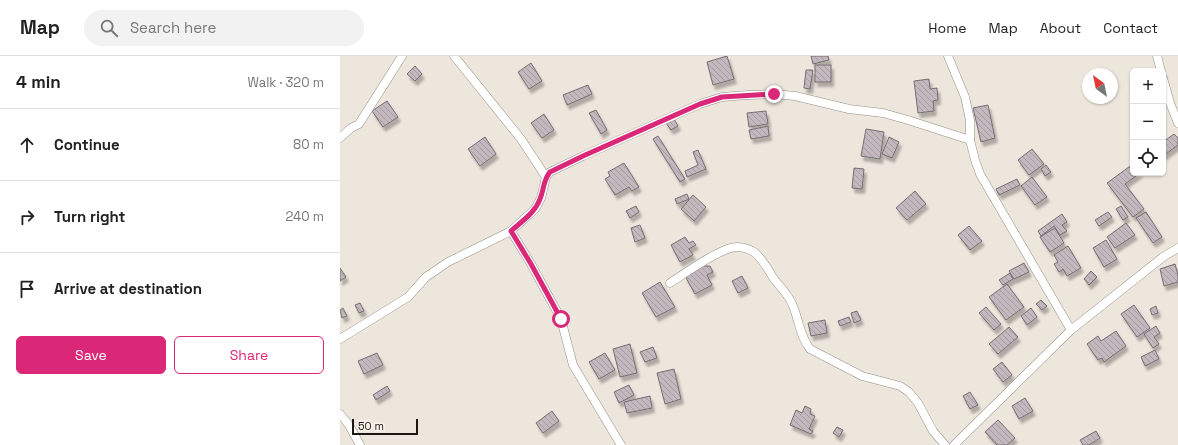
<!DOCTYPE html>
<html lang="en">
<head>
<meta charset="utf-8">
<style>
	:root { --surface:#fff; --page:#f2f2f2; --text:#222; --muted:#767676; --line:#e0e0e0; --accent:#db2777 }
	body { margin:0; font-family:"Space Grotesk",sans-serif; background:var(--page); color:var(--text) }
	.controls { position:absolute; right:12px; top:12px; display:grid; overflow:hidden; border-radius:6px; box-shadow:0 1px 3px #0004 }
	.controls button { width:36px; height:36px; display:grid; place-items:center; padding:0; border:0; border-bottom:1px solid var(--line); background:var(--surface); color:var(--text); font:20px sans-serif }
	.compass { position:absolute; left:742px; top:12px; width:36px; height:36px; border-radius:50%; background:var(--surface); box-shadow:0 1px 3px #0004; rotate:327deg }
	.scale { position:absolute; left:12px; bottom:10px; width:66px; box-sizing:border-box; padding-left:4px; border:2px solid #1a1714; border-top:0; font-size:11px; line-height:14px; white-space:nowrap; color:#1a1714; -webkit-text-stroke:3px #fbf3ea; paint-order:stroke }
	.stop { position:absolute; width:12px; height:12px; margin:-9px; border:3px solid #db2777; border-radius:50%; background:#fff }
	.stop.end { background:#db2777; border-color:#fff; box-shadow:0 1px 4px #0008 }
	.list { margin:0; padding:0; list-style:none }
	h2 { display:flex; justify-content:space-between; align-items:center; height:52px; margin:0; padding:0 16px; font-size:17px }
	h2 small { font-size:13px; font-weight:400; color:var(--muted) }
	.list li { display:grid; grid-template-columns:26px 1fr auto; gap:12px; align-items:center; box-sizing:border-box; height:72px; padding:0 16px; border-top:1px solid var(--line) }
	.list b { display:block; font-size:15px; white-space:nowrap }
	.list em { font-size:13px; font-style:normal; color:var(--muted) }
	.actions { display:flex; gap:8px; padding:12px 16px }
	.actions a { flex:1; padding:9px 0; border:1px solid var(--accent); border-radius:6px; text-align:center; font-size:14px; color:var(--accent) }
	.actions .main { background:var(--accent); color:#fff }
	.icon { flex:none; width:22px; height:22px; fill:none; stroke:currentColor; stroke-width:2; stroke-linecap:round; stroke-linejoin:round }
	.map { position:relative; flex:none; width:838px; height:389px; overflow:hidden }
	header { display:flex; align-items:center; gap:24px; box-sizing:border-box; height:56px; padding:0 20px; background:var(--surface); border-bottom:1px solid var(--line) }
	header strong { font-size:19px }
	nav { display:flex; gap:22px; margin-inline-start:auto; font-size:14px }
	.search { width:280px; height:36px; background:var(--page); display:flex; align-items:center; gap:10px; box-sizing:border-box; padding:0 14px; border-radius:22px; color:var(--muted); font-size:15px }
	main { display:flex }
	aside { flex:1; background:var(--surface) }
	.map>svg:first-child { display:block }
	.building { fill:url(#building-back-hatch); stroke:#766d73; filter:url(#shadow) }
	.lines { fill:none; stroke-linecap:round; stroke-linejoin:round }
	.minor-casing { stroke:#968f87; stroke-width:9 }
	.minor { stroke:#fff; stroke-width:8 }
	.route { stroke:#db2777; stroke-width:5 }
</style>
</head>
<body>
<header>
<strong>Map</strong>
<div class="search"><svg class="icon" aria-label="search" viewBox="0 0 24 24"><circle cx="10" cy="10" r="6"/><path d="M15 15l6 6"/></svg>Search here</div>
<nav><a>Home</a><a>Map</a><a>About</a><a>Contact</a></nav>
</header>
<main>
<aside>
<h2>4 min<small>Walk · 320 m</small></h2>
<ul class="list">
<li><svg class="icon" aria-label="ahead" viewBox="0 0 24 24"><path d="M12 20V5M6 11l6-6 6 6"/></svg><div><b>Continue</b></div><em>80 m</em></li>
<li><svg class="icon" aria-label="right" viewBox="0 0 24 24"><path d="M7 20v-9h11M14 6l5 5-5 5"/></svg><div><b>Turn right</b></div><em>240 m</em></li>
<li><svg class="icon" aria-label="arrive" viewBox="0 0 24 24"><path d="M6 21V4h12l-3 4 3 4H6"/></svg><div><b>Arrive at destination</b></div></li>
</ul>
<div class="actions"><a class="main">Save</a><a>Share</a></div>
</aside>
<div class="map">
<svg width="838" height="389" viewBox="0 0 838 389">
	<defs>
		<pattern id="building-back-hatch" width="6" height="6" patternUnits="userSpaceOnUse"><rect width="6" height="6" fill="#c2b8be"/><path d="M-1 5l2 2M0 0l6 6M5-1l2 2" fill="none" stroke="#a69da2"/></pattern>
		<filter id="shadow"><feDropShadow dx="2.5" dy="4.5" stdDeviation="1" flood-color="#0004"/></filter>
	</defs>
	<rect width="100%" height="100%" fill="#ede6dd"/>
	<g class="building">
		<path d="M387,0l7,23 -21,6 -6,-23z"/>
		<path d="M471,0h17l1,4 -16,4z"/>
		<path d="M191,7l11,18 -13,8 -11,-17z"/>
		<rect x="475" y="9" width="16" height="17"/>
		<path d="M75,10l7,8 -7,7 -8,-7z"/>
		<path d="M466,14h7l-3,19 -6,-1z"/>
		<path d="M589,23l1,10 7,-1 1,12 -5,1 1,10 -16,2 -4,-32z"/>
		<path d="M248,29l4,9 -25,11 -4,-10z"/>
		<path d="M47,45l11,16 -15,10 -11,-16z"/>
		<path d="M648,49l7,33 -14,4 -8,-34z"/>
		<path d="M256,54l11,20 -6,4 -12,-21z"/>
		<path d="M426,55l2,13 -19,3 -2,-14z"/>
		<path d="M204,58l10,16 -12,8 -11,-15z"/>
		<path d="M334,63l4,7 -7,4 -5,-7z"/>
		<path d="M428,70l1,10 -18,3 -2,-9z"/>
		<path d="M526,73l18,3 -4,27 -19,-3z"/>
		<path d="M834,78l4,4v7l-15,11v-14z"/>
		<path d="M318,80l27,43 -5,3 -27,-43z"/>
		<path d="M145,81l11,17 -16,12 -12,-17z"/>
		<path d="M549,81l10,5 -7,16 -10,-4z"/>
		<path d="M692,93l12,15 -15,11 -11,-15z"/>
		<path d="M358,94l8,19 -19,8 -2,-6 13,-6 -5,-13z"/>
		<path d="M284,107l15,24 -7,4 -3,-4 -14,8 -10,-16 5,-3 -2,-4z"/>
		<path d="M793,108v9h7l-15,11 19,25 -11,8 -26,-34z"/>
		<path d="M706,109l5,7 -6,4 -4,-7z"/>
		<path d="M514,112l10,1 -2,20 -10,-1z"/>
		<path d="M692,121l15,20 -12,8 -14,-19z"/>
		<path d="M677,123l3,6 -21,10 -3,-6z"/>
		<path d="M575,135l11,13 -19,16 -11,-12z"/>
		<path d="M347,138l2,5 -12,5 -2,-5z"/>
		<path d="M353,139l13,12 -12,14 -13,-12z"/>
		<path d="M296,150l3,6 -9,6 -4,-7z"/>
		<path d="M781,150l7,11 -5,3 -7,-11z"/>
		<path d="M768,156l4,5 -13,9 -4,-6z"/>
		<path d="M806,156l16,25 -9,6 -17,-25z"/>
		<path d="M722,158l5,8 -5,3 5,6 -7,4 -6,-9 -13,10 -3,-5z"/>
		<path d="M786,167l9,12 -20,13 -8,-11z"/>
		<path d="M300,169l5,13 -10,4 -4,-14z"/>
		<path d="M629,170l13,15 -12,9 -12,-15z"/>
		<path d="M715,172l9,15 -14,9 -10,-15z"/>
		<path d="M345,181l4,6 4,-2 3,4 -7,4 4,6 -13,7 -9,-17z"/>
		<path d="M766,184l11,19 -13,8 -11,-19z"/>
		<path d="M728,190l13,22 -14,8 -4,-7 -4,3 -5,-8 4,-2 -4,-7z"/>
		<path d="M684,207l5,9 -15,7 -5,-8z"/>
		<path d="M835,208l3,11v7l-14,4 -4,-17z"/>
		<path d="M362,210h8l3,6 -6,3 5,10 -17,9 -10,-18z"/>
		<path d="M0,212l6,9 -6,4z"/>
		<path d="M751,215l6,6 -8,8 -5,-6z"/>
		<path d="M670,217l3,6 -10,6 -4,-5z"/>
		<path d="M402,220l6,12 -10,5 -6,-12z"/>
		<path d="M320,226l15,25 -19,10 -14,-24z"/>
		<path d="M667,228l17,23 -18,13 -17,-23z"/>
		<path d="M701,244l6,6 -5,4 -6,-6z"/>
		<path d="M20,247l4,8 -5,2 -4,-8z"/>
		<path d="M794,249l16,23 -13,9 -16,-23z"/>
		<path d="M816,250l2,7 -6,2 -2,-6z"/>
		<path d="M646,251l15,17 -7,6 -15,-17z"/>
		<path d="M3,252l4,8 -5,2 -2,-8z"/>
		<path d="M691,252l6,9 -10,8 -6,-9z"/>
		<path d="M517,255l4,9 -7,3 -3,-10z"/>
		<path d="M509,261l2,5 -11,4 -2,-5z"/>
		<path d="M485,264l2,13 -16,3 -3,-13z"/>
		<path d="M816,270l4,7 -6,4 5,7 -6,4 -9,-14z"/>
		<path d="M669,271l9,10 -20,17 -9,-10z"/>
		<path d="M776,275l10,15 -22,16 -2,-4 -4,2 -11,-16 11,-8 3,5z"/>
		<path d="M290,288l7,29 -17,4 -7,-28z"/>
		<path d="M313,291l4,11 -12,4 -5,-10z"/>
		<path d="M815,294l4,9 -14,7 -4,-9z"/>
		<path d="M37,297l6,12 -19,9 -6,-13z"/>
		<path d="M265,297l10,17 -16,9 -10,-17z"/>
		<path d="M662,306l10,13 -9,7 -10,-13z"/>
		<path d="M334,313l7,30 -16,5 -8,-31z"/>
		<path d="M289,329l5,10 -15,8 -5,-11z"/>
		<path d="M47,330l3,5 -14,9 -3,-5z"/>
		<path d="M630,336l8,13 -8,4 -7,-13z"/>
		<path d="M310,340l2,12 -25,5 -3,-11z"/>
		<path d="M685,342l8,13 -14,8 -7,-13z"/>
		<path d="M465,350l6,3 -1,5 5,2 -6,13 4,2 -2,3 -21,-9 6,-15 6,3z"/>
		<path d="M212,355l7,10 -16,12 -7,-10z"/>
		<path d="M658,364l17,18 -8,7h-10l-12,-13z"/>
		<path d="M497,371l6,3 -4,7 -6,-4z"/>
		<path d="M756,375l4,7 -11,7h-6l-3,-5z"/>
	</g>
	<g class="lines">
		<defs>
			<g id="minor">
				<path d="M114,0l67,83 25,38"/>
				<path d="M608,0l17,41 5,23v20l5,20 5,14 91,156"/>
				<path d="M817,0l4,15"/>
				<path d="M823,22l7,25 8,20"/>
				<path d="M0,82l11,-10 8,-4 43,-68"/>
				<path d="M171,175l20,33 30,55 12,46 48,80"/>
				<path d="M330,227c14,-9 51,-36 67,-36 5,0 13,2 17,5 9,7 14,18 20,27 7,9 15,16 19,27 6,14 7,31 17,43l52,27 38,10 9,6 9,11 15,28 12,14"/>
				<path d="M0,283l68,-42 18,-20 22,-15 63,-31 24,-22 6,-11 5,-21 4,-5 33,-16 117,-52 22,-7 26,-2 26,-1 21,2 54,13 34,4 25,7 62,20"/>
				<path d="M0,358l9,11 11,20"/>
				<path d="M614,389l117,-115 92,-73 15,-9"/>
			</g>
		</defs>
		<use href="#minor" class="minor-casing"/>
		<use href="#minor" class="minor"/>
	</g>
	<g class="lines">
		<path class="route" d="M221,263l-30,-55 -20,-33c11,-10 24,-18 29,-32 4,-9 3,-19 10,-27l33,-16 117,-52 22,-7 52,-3"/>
	</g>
</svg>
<div class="controls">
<button>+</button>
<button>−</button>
<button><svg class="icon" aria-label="locate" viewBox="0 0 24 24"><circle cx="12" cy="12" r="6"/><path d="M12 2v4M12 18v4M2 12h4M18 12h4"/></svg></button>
</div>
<svg class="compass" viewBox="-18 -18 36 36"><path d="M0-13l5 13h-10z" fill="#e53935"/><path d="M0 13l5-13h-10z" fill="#767676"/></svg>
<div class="scale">50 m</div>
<div class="stop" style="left:221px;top:263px"></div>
<div class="stop end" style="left:434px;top:38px"></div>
</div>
</main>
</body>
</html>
